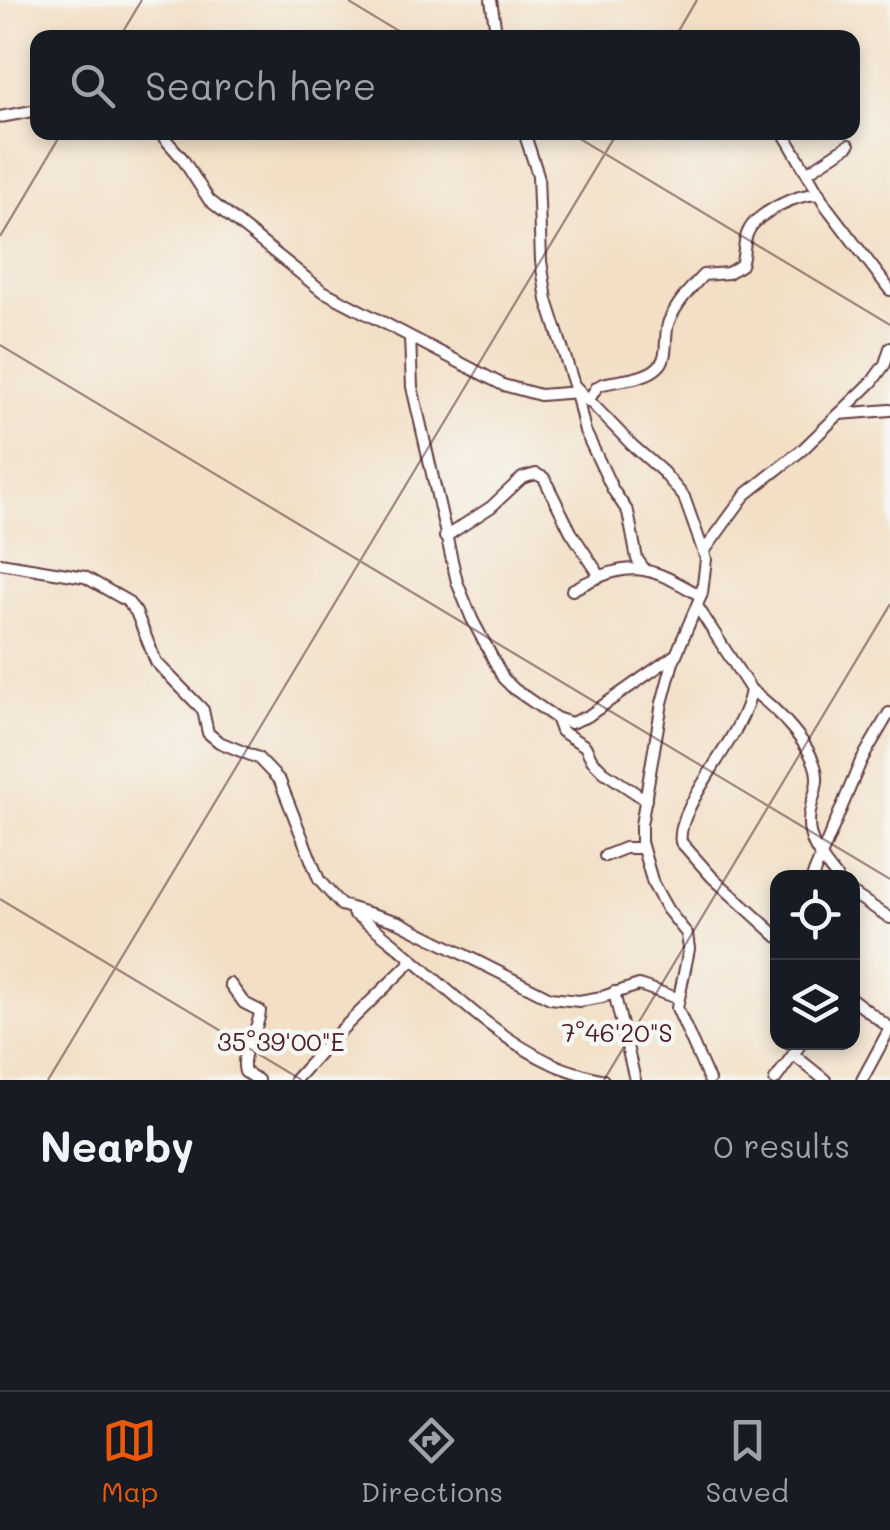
<!DOCTYPE html>
<html lang="en">
<head>
<meta charset="utf-8">
<style>
	:root { --surface:#171b24; --page:#242831; --text:#f1f3f6; --muted:#9ea1a6; --line:#363941; --accent:#ea580c }
	body { margin:0; font-family:Mali,sans-serif; background:var(--page); color:var(--text) }
	.controls { position:absolute; right:30px; bottom:30px; display:grid; overflow:hidden; border-radius:20px; box-shadow:0 5px 15px #0003 }
	.controls button { width:90px; height:90px; display:grid; place-items:center; padding:0; border:0; border-bottom:2px solid var(--line); background:var(--surface); color:var(--text); font:50px sans-serif }
	.list { margin:0; padding:0; list-style:none }
	h2 { display:flex; justify-content:space-between; align-items:center; height:130px; margin:0; padding:0 40px; font-size:42px }
	h2 small { font-size:32px; font-weight:400; color:var(--muted) }
	.icon { flex:none; width:55px; height:55px; fill:none; stroke:currentColor; stroke-width:2; stroke-linecap:round; stroke-linejoin:round }
	.map { position:relative; flex:none; width:890px; height:1080px; overflow:hidden }
	.search { position:absolute; background:var(--surface); box-shadow:0 5px 15px #0003; left:30px; right:30px; top:30px; height:110px; display:flex; align-items:center; gap:25px; box-sizing:border-box; padding:0 35px; border-radius:20px; color:var(--muted); font-size:38px }
	.sheet { height:310px; background:var(--surface) }
	nav { display:flex; justify-content:space-around; align-items:center; box-sizing:border-box; height:140px; border-top:2px solid var(--line); background:var(--surface); font-size:28px; color:var(--muted) }
	nav a { display:grid; justify-items:center; gap:5px }
	nav .on { color:var(--accent) }
	.map>svg:first-child { display:block }
	.lines { fill:none; stroke-linecap:round; stroke-linejoin:round }
	.street-casing { stroke:#633c42; stroke-width:14 }
	.street { stroke:#fff; stroke-width:10 }
	.ticks { fill:none; stroke:#4a1f2b; stroke-width:2.5; stroke-opacity:0.45 }
	.ticks-label { font-size:25px; text-anchor:middle; fill:#4a1f2b; stroke:#f6f6f2; stroke-width:9; stroke-linejoin:round; paint-order:stroke }
</style>
</head>
<body>
<div class="map">
<svg width="890" height="1080" viewBox="0 0 890 1080">
	<rect width="100%" height="100%" fill="#f6f6f2"/>
	<filter id="ink" filterUnits="userSpaceOnUse"><feTurbulence type="fractalNoise" baseFrequency=".01" numOctaves="2"/><feDisplacementMap in="SourceGraphic" scale="20" xChannelSelector="R" yChannelSelector="G"/><feConvolveMatrix kernelMatrix="1 2 1 2 8 2 1 2 1" color-interpolation-filters="sRGB"/></filter>
	<filter id="wash" filterUnits="userSpaceOnUse"><feTurbulence type="fractalNoise" baseFrequency=".0048" numOctaves="4" result="noise"/><feDisplacementMap in="SourceGraphic" scale="40" xChannelSelector="R" yChannelSelector="G"/><feGaussianBlur stdDeviation="2.25" result="paint"/><feColorMatrix in="noise" values="0 0 0 0 0 0 0 0 0 0 0 0 0 0 0 0 0 1.4 0 .05"/><feComposite in="paint" operator="in"/></filter>
	<g filter="url(#wash)">
		<rect width="100%" height="100%" fill="#f2dfc5"/>
	</g>
	<g filter="url(#ink)">
		<g class="lines">
			<defs>
				<g id="street">
					<path d="M491,0l6,38"/>
					<path d="M0,117l38,-7"/>
					<path d="M159,132l23,26 27,42 112,90 182,95 37,10 39,-3"/>
					<path d="M524,132l14,43 3,86 6,39 27,85 58,60 31,27 21,25 22,62 -4,34 -29,69 -11,41 -21,122v17l12,42 14,25 20,25 2,15 -12,59 32,72"/>
					<path d="M783,132l43,74 64,84"/>
					<path d="M808,172l41,-27"/>
					<path d="M410,337l2,50 45,195 15,37 31,59 11,11 42,29 15,5 17,-7 87,-61"/>
					<path d="M576,392l9,39 28,59 15,22 9,47 8,11"/>
					<path d="M588,401l9,-14 6,-3c16,-4 43,-5 55,-17 12,-10 5,-32 11,-46 8,-18 21,-32 34,-46l25,-2 13,-8c4,-11 2,-23 7,-33 8,-19 53,-41 72,-37"/>
					<path d="M839,414l51,-4"/>
					<path d="M445,537l46,-30 31,-29 14,-4 8,4 27,54 29,44"/>
					<path d="M705,550l40,-55 58,-46 69,-67 13,-18 5,-16"/>
					<path d="M0,563l85,14 42,24 9,11 20,50 47,48 5,23 11,9 39,16 22,23 39,99 22,25 58,17 151,76 29,3 23,-4 37,-12 38,13"/>
					<path d="M572,590c58,-31 74,-26 129,6"/>
					<path d="M697,606l54,84c-7,47 -76,116 -70,152l31,35 66,60"/>
					<path d="M751,690c23,16 64,57 66,86 1,11 -4,21 -6,31 -8,30 8,49 26,71"/>
					<path d="M557,720l4,11 24,15 7,14 12,12 42,28"/>
					<path d="M605,856l20,-8h17"/>
					<path d="M812,878l49,-117 28,-48"/>
					<path d="M852,893l38,25"/>
					<path d="M353,913c69,46 122,114 198,150 16,8 34,12 52,17"/>
					<path d="M230,984l14,19 16,8c-1,22 -21,39 -15,61l13,8"/>
					<path d="M614,992l21,88"/>
					<path d="M852,999l38,29"/>
					<path d="M794,1055l31,25"/>
					<path d="M295,1080l37,-41 80,-78"/>
					<path d="M775,1080l27,-38"/>
					<path d="M862,1080l28,-52"/>
				</g>
			</defs>
			<use href="#street" class="street-casing"/>
			<use href="#street" class="street"/>
		</g>
	</g>
	<path class="ticks" d="M348,0l63,38M119,38l23,-38M675,38l22,-38M569,132l321,193M0,236l62,-104M0,345l890,534M0,899l302,181M48,1080l570,-948M604,1080l286,-476"/>
	<g class="ticks-label">
		<text x="617" y="1042">7°46'20"S</text>
		<text x="281" y="1051">35°39'00"E</text>
	</g>
</svg>
<div class="controls">
<button><svg class="icon" aria-label="locate" viewBox="0 0 24 24"><circle cx="12" cy="12" r="6"/><path d="M12 2v4M12 18v4M2 12h4M18 12h4"/></svg></button>
<button><svg class="icon" aria-label="layers" viewBox="0 0 24 24"><path d="M12 4l9 5-9 5-9-5zM3 14l9 5 9-5"/></svg></button>
</div>
<div class="search"><svg class="icon" aria-label="search" viewBox="0 0 24 24"><circle cx="10" cy="10" r="6"/><path d="M15 15l6 6"/></svg>Search here</div>
</div>
<section class="sheet">
<h2>Nearby<small>0 results</small></h2>
<ul class="list">
</ul>
</section>
<nav>
<a class="on"><svg class="icon" aria-label="map" viewBox="0 0 24 24"><path d="M3 6l6-2 6 2 6-2v14l-6 2-6-2-6 2zM9 4v14M15 6v14"/></svg>Map</a>
<a><svg class="icon" aria-label="directions" viewBox="0 0 24 24"><path d="M12 3l9 9-9 9-9-9zM9 14v-3h6M13 9l2 2-2 2"/></svg>Directions</a>
<a><svg class="icon" aria-label="saved" viewBox="0 0 24 24"><path d="M7 4h10v16l-5-4-5 4z"/></svg>Saved</a>
</nav>
</body>
</html>
